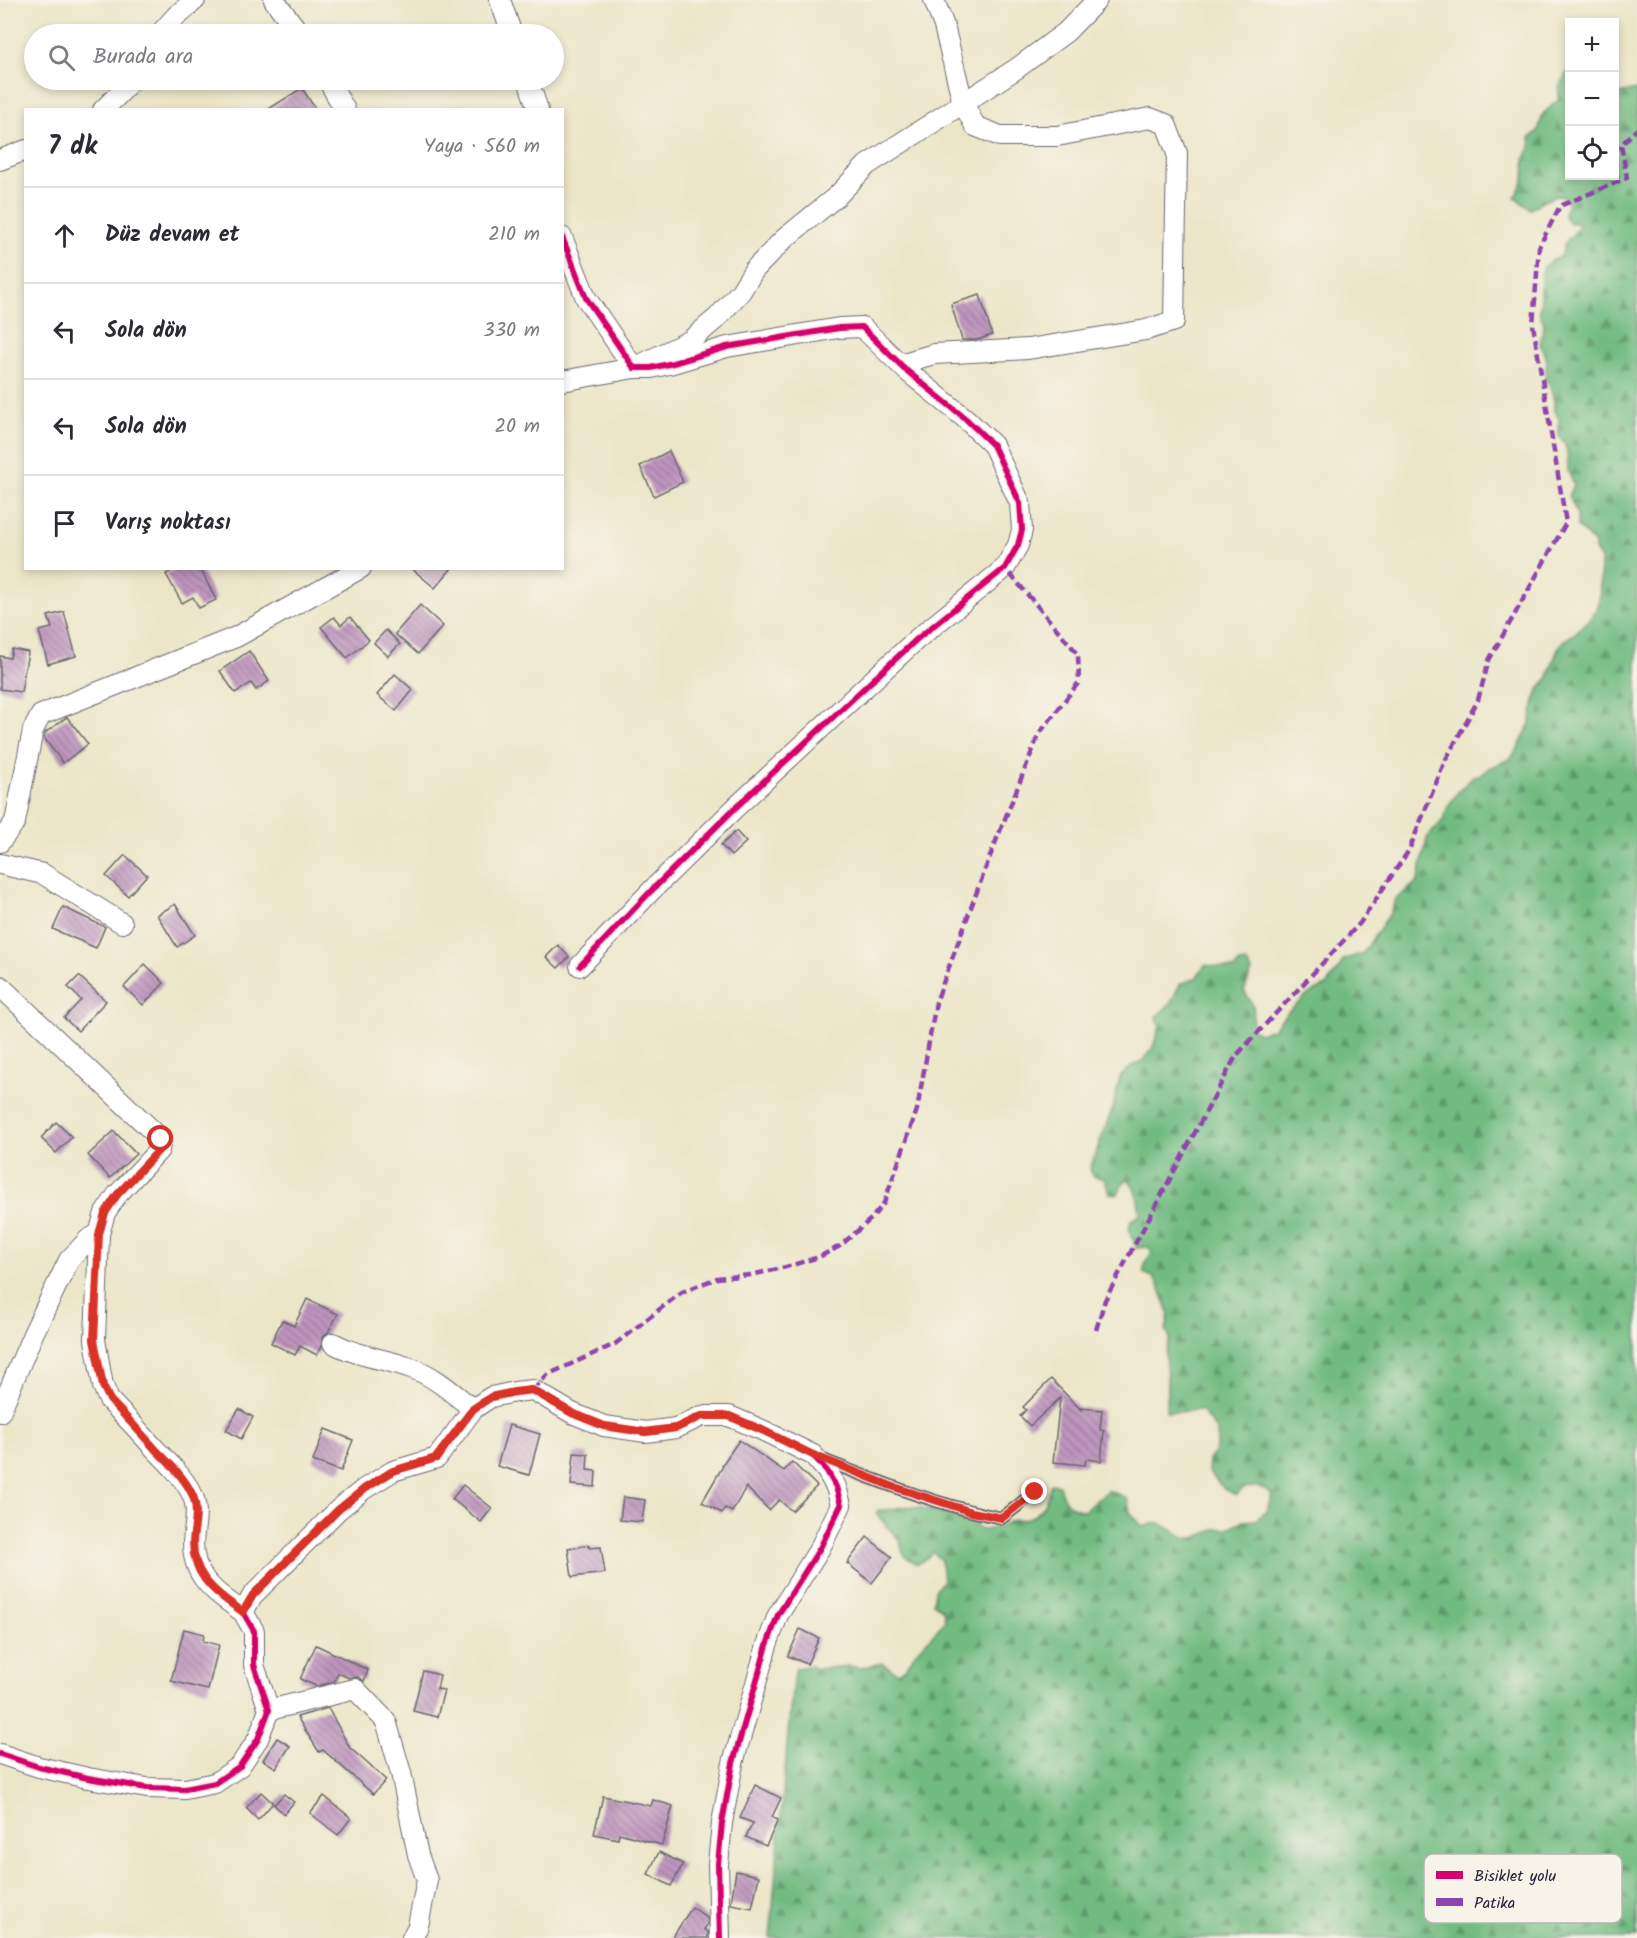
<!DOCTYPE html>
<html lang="tr">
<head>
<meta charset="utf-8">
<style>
	:root { --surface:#fff; --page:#f7f7f7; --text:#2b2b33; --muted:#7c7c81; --line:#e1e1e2 }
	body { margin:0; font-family:Kalam,sans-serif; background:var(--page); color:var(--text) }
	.controls { position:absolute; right:18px; top:18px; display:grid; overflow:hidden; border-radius:0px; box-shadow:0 3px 9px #0003 }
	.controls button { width:54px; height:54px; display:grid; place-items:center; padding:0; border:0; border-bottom:2px solid var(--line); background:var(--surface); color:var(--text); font:30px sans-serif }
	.stop { position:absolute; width:18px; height:18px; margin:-14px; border:4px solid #d93025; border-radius:50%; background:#fff }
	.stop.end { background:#d93025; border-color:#fff; box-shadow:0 2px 6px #0008 }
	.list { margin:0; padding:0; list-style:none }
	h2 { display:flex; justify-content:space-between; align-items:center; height:78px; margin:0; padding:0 24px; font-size:26px }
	h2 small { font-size:20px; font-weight:400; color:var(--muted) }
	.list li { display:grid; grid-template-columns:39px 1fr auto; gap:18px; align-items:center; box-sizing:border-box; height:96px; padding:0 24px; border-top:2px solid var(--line) }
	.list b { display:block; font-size:22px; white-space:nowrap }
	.list em { font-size:20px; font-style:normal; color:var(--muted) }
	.icon { flex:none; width:33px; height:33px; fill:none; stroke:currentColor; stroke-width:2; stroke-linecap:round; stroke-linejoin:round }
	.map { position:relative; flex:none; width:1637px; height:1938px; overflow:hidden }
	.search { position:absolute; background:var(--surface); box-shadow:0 3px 9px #0003; left:24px; top:24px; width:540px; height:66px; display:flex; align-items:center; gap:15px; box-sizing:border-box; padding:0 21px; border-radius:33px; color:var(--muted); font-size:22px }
	.panel { position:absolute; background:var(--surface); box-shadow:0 3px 9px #0003; left:24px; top:108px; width:540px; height:462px; border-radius:0px }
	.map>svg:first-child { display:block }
	.forest { fill:url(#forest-firs); stroke:#4a6e5e; stroke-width:1.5 }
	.building { fill:url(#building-back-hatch) }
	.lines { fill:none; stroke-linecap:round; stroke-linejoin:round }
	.lane-casing { stroke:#69676d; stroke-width:14 }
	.street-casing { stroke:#69676d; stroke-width:22 }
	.lane { stroke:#fff; stroke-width:10 }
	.street { stroke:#fff; stroke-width:20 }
	.quiet { stroke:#8e44ad; stroke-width:4.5; stroke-dasharray:9 4.5; stroke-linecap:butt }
	.cycleway-casing { stroke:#f7f3e8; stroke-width:10 }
	.cycleway { stroke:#d6006c; stroke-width:6 }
	.route { stroke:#d93025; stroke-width:8 }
	.key { fill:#f7f3e8; stroke:#b7b4b4; stroke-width:1.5 }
	.key-label { font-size:16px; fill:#22223b }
</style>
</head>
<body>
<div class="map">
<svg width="1637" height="1938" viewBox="0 0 1637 1938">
	<defs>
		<pattern id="forest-firs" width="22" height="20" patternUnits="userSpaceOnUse" patternTransform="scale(1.5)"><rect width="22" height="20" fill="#71bb81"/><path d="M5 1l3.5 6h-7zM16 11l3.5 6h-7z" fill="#5c986b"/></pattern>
		<pattern id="building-back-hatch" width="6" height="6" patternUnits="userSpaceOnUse" patternTransform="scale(1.5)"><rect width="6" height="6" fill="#be95be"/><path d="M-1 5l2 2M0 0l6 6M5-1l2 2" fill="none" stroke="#9a799c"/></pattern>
	</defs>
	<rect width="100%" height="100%" fill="#f7f3e8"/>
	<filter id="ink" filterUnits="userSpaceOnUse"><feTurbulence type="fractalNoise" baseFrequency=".0167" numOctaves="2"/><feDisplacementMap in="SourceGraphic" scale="12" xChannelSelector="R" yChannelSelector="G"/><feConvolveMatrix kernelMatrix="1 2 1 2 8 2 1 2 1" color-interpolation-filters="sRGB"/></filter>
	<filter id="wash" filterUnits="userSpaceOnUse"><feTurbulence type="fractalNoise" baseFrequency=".008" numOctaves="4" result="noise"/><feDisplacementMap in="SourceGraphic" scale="24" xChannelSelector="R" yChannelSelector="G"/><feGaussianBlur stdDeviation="1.35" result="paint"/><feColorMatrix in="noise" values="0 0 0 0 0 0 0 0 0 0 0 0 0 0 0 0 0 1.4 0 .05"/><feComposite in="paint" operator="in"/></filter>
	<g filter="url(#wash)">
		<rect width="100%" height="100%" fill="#ece6c9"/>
		<path class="forest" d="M1568,71l2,1v104h44l1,-84 3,2 19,-4v1848h-867l23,-260 2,-10 15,-2 6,3 34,-3 10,2 22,-5 16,10c12,-6 10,-12 18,-21 10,-11 21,-20 29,-32l-2,-10 -10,-8 2,-12 8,-9 -2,-21 -8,-8 -10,9 -6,3 -13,-8 -5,-16 -23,-26 2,-4c10,1 14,-1 23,-3 16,-3 69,11 80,23 13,0 21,-6 33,-10 1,0 8,0 10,-1 19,-3 23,-19 27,-36l8,2c4,17 9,22 25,26l24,-21 19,8 3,14 13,15 15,-5 26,15 10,1 23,-9h9l17,-8 13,-1 11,-10 5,-15c-10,-10 -16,-9 -29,-7l-6,7c-19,-6 -17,-14 -29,-23l1,-13c6,-5 11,-20 7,-28 -3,-7 -11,-13 -14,-21 -13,-1 -24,4 -36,1v-12l2,-10 -3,-35 5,-16 -4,-8 3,-16 -10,-28 -6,-9 -10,-4 3,-12 6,-8 -3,-6 -13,1 -7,-20 2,-8 9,-5c-1,-12 -3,-27 -12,-36l-5,4 -5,11h-8l-5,-15 -12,-3 -3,-7 24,-65 6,-27 12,-11 10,-5 10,-12 8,-22 -4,-10 14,-13 10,-20 16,-6 9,-13 29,4 6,-6 6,-1 6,9 -8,20c14,21 9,14 8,38l8,4 13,-4 15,-17 21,-18 17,-8 14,-19 3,-7 20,-7 26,-38 7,-16 22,-18 9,-43 16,-18 5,-14 10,-14 15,-16h6l10,-8 21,-9 9,-12 11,-24 6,-28 5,-9 6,-7 12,-33 4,-5 11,-7 16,-15 9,-15 2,-45 -6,-9v-6c-7,-5 -10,-13 -18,-17v-13l-8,-18 5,-11c-2,-5 -5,-10 -6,-15 -1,-12 1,-25 -9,-33v-19l-5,-7v-10l-5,-18 -4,-3 2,-20 -7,-15 4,-23c-8,-12 -3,-11 -3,-22 1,-20 -6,-36 20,-43l4,-14 14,-16 -2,-4h-8l-4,-4 -1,-6 4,-8 -2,-8c-14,-4 -24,6 -36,12l-15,-12 9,-17 1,-22 6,-13 -1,-7 8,-7 5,-17 16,-15v-11z"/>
		<g id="blocks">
			<g class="building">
				<path d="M302,88l14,22h-49z"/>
				<path d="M980,295l12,40 -15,5h-15l-11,-36z"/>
				<path d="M669,451l14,31 -29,14 -14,-30z"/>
				<path d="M177,568h23l16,32 -17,8 -6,-11 -11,6 -16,-29z"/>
				<path d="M411,568h41l-17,20z"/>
				<path d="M420,605l23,21 -25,28 -23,-20z"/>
				<path d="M64,612l12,44 -28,8 -9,-33 13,-3 -4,-12z"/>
				<path d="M334,617l7,8 9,-8 19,23 -22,18 -26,-31z"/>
				<path d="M386,630l14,14 -12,12 -14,-13z"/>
				<path d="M12,649l16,3 -7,40 -21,-3v-33l10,2z"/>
				<path d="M249,651l20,30 -13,9 -5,-7 -16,10 -15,-22z"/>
				<path d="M395,674l18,16 -17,21 -19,-16z"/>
				<path d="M67,717l21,27 -25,19 -19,-25 1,-5z"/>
				<path d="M736,831l10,11 -15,14 -10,-11z"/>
				<path d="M125,855l22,20 -19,21 -22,-20z"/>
				<path d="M175,904l20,31 -18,12 -20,-32z"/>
				<path d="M63,907l42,20 -9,21 -43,-19z"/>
				<path d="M558,945l11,12 -11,11 -12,-11z"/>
				<path d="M145,964l19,19 -21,22 -19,-18z"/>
				<path d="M79,976l27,25 -28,30 -14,-13 17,-18 -13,-13z"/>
				<path d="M56,1122l16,15 -16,16 -15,-15z"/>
				<path d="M114,1131l22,23 -26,24 -22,-23z"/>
				<path d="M307,1299l31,15 -10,18 -6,5v9l-5,9 -17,-9 -5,9 -24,-12 11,-23 12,6z"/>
				<path d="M1051,1379l30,31v-2l21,2 -2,20 4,1 -3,30 -15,-2 -1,6 -32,-3 7,-64 -30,28 -10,-10 6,-6 -3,-3z"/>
				<path d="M239,1409l14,8 -12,22 -15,-9z"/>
				<path d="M509,1425l31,9 -11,41 -32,-9z"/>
				<path d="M325,1429l28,11 -12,31 -28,-10z"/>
				<path d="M739,1440l45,31 8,-9 25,24 -25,25 -13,-11 -10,10 -23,-23 -14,25 -7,-4 -3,5 -20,-11 21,-36 -1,-1z"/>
				<path d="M574,1453l14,1 -1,16 9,1 -1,16 -24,-2z"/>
				<path d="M463,1485l29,23 -11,14 -29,-23z"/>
				<path d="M623,1497l22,3 -3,22 -22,-2z"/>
				<path d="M867,1537l25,20 -20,26 -25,-20z"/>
				<path d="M589,1545v3l12,-1 4,26 -33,4 -4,-29z"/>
				<path d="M184,1629l20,5 -1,7 16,4 -11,45 -37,-9z"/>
				<path d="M800,1629l19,9 -12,26 -19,-8z"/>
				<path d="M316,1645l52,25 -4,11 -6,-4 -9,1 -11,-5 -4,9 -18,4 -16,-7z"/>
				<path d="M423,1671l17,4 -3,14 7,1 -7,27 -24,-6z"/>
				<path d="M328,1708l22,40 36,32 -13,14 -50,-44 -4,2 -22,-35z"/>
				<path d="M277,1738l13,8 -14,22 -13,-8z"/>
				<path d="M755,1785l26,13 -9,19 6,3 -12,26 -20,-9 7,-14 -13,-5z"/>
				<path d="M261,1792l12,11 -15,17 -12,-12z"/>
				<path d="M284,1794l10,8 -10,12 -10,-9z"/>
				<path d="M324,1796l27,22 -13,17 -28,-22z"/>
				<path d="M603,1796l48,10 2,-6 20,6 -11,39 -43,-12 -1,6 -24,-5z"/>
				<path d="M659,1852l24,12 -12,22 -23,-12z"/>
				<path d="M736,1871l23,5 -7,32 -21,-4z"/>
				<path d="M692,1907l15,11 1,6 -4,5 4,3v6h-36z"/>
			</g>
		</g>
	</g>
	<g filter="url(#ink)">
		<use href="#blocks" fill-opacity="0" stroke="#69676d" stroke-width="1.5"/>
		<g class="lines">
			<defs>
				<path id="lane" d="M821,1459c59,23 119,47 181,59l33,-26"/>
				<g id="street">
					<path d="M274,0l26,34"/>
					<path d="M500,0l12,34"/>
					<path d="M160,34l16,-18 19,-16"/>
					<path d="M328,80l17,30"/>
					<path d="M528,80l10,30"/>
					<path d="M103,110l20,-20 7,-10"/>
					<path d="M0,160l26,-10"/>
					<path d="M562,237l24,61 48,70h17l22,-5 54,-16 112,-19 23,-1 45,44 59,48 27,26 27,58 2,27 -4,15 -13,23 -88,71 -182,169 -84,83 -71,75"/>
					<path d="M900,364l34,-10 94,-5 118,-19 28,-9 3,-168 -11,-29 -16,-6 -93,18h-57l-25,-10 -12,-23 -19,-77 -10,-26"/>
					<path d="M562,381l72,-13 57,-28 26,-22 24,-27 13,-21 30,-31 53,-43 30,-31 149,-96 50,-37 31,-32"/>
					<path d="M0,842l15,-20 18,-92 8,-15 195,-78 125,-69"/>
					<path d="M0,864l43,10 79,49"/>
					<path d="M0,986l161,153 -2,11 -42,45 -12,18 -6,21 -4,106 8,46 6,14c16,16 32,33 47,50 13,13 26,26 35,42 7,12 5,27 3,41 -6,41 19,58 49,79"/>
					<path d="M333,1343c26,14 54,16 81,26 22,8 41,26 59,40"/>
					<path d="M0,1412l33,-78 36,-74 20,-21 10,-5"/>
					<path d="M269,1710l86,-21 31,32 15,52 17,82 9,25 -9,46 -6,12"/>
					<path d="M0,1754l39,13 49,11 59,10 38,1 30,-6 25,-17 18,-27 11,-29 -15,-45v-34l-11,-19 10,-17 85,-85 26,-21 29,-18 44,-13 36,-49 18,-12 24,-5 18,-2 39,23 32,13 42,6 30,-4 26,-12h27l33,14 51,25 14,16 9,16 5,18 -21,43 -42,67 -11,30 -34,118 -11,60 -4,41 2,74"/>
				</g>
			</defs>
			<use href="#lane" class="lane-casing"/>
			<use href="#street" class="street-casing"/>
			<use href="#lane" class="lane"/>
			<use href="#street" class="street"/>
			<g class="quiet">
				<path d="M1096,1330l9,-30 131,-244 124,-133 49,-73 36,-89 33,-61 11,-40 77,-137 -33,-198 6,-78 21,-41 67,-28 -6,-33 16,-16"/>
				<path d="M533,1390l14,-15 68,-31 67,-52 35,-14 34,-3 35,-8 33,-10 21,-11 31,-27 13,-16 33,-93 19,-108 56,-151 47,-117 40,-52 -1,-28 -73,-86"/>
			</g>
			<defs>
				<g id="cycleway">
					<path d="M562,237l24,61 48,70h17l22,-5 54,-16 112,-19 23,-1 45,44 59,48 27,26 27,58 2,27 -4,15 -13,23 -88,71 -182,169 -84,83 -71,75"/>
					<path d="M0,1754l39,13 49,11 59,10 38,1 30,-6 25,-17 18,-27 11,-29 -15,-45v-34l-11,-19 10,-17 85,-85 26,-21 29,-18 44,-13 36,-49 18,-12 24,-5 18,-2 39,23 32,13 42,6 30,-4 26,-12h27l33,14 51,25 14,16 9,16 5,18 -21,43 -42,67 -11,30 -34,118 -11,60 -4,41 2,74"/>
				</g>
			</defs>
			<use href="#cycleway" class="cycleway-casing"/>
			<use href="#cycleway" class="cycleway"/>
		</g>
	</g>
	<g class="lines" filter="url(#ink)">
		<path class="route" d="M161,1139l-2,11 -42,45 -12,18 -6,21 -5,106 9,46 7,14c15,16 31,33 46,50 13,13 27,26 35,42 7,12 5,27 3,40 -6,41 19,59 49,80l10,-17 85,-85 26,-21 29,-18 43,-13 37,-49 18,-12 24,-5 17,-2 40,23 32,13 41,6 31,-4 26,-12h27l33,14 51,25 78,31 81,26 30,6 33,-26"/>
	</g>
	<rect x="1424" y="1854" width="198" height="69" rx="9" class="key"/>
	<rect x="1436" y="1871" width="27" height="8" fill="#d6006c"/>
	<rect x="1436" y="1898" width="27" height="8" fill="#8e44ad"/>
	<g class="key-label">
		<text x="1474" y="1881">Bisiklet yolu</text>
		<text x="1474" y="1908">Patika</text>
	</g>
</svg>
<div class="controls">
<button>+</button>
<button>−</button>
<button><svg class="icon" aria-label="locate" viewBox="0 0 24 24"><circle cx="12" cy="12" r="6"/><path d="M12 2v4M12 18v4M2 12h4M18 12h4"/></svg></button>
</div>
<div class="stop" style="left:161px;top:1139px"></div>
<div class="stop end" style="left:1035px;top:1492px"></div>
<div class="search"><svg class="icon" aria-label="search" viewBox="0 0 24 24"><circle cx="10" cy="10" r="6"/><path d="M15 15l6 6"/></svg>Burada ara</div>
<section class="panel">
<h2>7 dk<small>Yaya · 560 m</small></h2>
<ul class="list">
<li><svg class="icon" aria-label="ahead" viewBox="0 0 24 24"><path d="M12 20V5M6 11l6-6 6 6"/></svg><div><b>Düz devam et</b></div><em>210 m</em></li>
<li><svg class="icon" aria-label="left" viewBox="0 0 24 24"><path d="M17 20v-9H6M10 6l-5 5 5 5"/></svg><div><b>Sola dön</b></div><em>330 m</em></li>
<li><svg class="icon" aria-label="left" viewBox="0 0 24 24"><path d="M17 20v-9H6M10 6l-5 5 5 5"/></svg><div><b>Sola dön</b></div><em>20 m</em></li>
<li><svg class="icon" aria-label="arrive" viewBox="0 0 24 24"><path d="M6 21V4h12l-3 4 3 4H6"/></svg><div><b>Varış noktası</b></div></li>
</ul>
</section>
</div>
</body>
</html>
